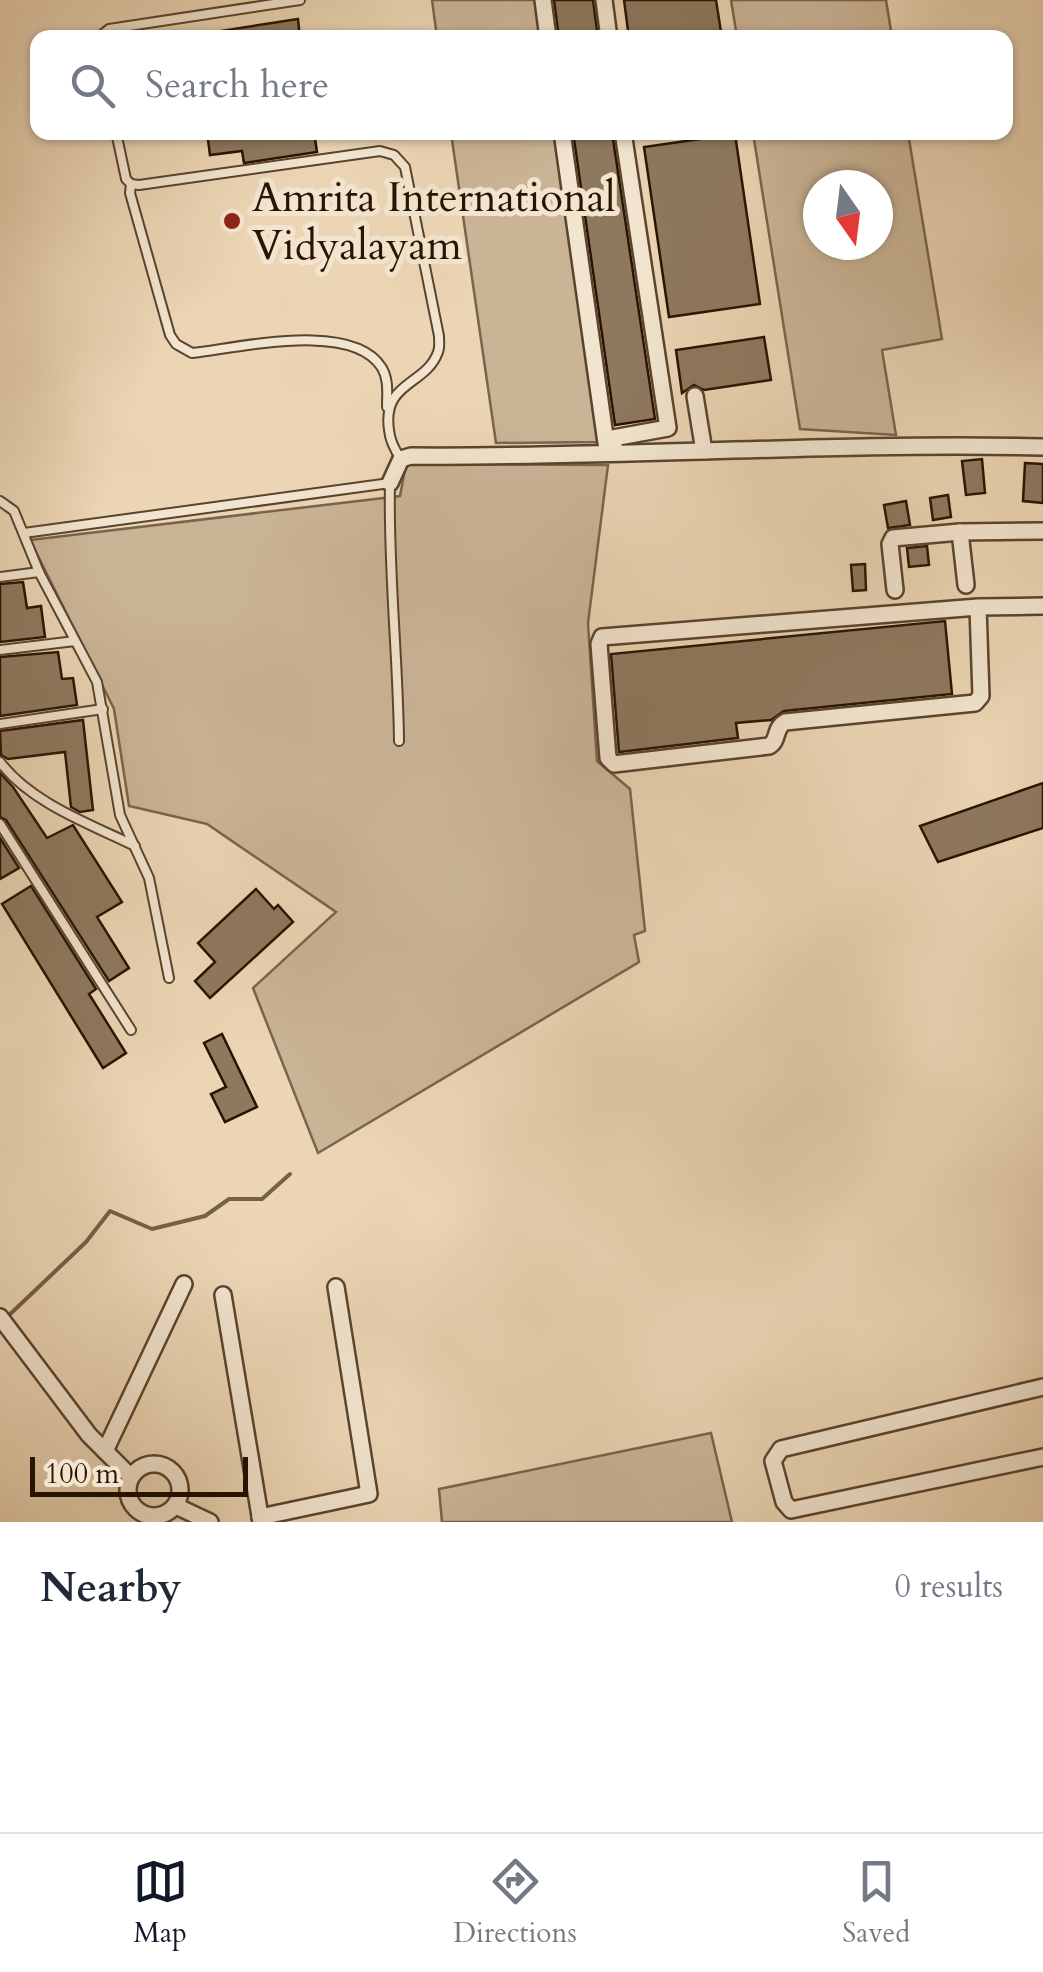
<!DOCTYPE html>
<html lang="en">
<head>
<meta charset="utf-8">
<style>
	:root { --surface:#fff; --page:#f6f6f7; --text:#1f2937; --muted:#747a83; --line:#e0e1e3; --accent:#111827 }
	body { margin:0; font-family:Cardo,serif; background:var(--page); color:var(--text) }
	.compass { position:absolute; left:803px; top:170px; width:90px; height:90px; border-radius:50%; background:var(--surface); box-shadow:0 2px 8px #0004; rotate:166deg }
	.scale { position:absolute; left:30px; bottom:25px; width:218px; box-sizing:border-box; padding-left:10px; border:5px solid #291401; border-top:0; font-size:28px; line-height:35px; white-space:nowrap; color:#291401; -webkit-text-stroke:8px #f2e4ce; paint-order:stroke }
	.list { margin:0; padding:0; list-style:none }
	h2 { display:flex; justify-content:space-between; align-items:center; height:130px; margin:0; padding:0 40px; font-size:42px }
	h2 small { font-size:32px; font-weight:400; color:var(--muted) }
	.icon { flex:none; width:55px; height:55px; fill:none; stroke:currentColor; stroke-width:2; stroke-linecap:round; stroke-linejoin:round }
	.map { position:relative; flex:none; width:1043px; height:1522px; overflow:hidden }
	.search { position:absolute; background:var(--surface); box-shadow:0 2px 8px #0004; left:30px; right:30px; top:30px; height:110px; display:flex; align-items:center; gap:25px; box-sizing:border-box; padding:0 35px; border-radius:20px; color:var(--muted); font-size:38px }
	.sheet { height:310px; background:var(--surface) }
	nav { display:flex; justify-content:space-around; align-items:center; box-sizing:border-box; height:140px; border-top:2px solid var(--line); background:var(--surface); font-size:28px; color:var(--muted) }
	nav a { display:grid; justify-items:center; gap:5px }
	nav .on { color:var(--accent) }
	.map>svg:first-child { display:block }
	.green { fill:#cab496; stroke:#7a644c; stroke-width:2.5; fill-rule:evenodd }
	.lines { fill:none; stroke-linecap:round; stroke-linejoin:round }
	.stream { stroke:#766048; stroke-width:4 }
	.building { fill:#8e785e; stroke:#291401; stroke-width:2.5 }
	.service-casing { stroke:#5a442e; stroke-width:12 }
	.minor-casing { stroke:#5a442e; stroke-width:20 }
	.service { stroke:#f2e4ce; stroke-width:8 }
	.minor { stroke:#f2e4ce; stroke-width:15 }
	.poi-dot { fill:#8f2418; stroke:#f2e4ce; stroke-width:4 }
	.labels { text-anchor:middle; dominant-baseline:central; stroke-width:10; stroke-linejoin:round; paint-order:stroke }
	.poi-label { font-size:42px; fill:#291401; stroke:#f2e4ce; text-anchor:start }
</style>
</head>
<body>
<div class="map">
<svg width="1043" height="1522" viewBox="0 0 1043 1522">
	<rect width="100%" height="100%" fill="#ebd5b4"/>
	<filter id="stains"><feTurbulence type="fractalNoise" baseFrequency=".002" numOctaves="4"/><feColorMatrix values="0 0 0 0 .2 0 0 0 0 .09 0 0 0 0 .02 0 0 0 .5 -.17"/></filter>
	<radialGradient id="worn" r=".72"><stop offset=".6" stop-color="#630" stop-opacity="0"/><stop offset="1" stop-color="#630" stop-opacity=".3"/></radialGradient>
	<g class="green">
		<path d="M432,0h105l6,37h-106z"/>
		<path d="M731,0h155l6,37h-155z"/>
		<path d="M451,133h106l45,309 -106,1z"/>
		<path d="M753,133h155l34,206 -60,11 14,85 -96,-6zM818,185h60v60h-60z"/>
		<path d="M406,464l202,1 -20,158 9,138 33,28 15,142 -11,4 5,27 -321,191 -65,-165 83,-76 -129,-88 -78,-18 -15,-97 -84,-169 370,-44z"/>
		<path d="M711,1433l21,89h-290l-3,-33z"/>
	</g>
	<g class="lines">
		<path class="stream" d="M5,1319l81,-77 24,-31 42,18 53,-13 24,-17h33l28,-25"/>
	</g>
	<g class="building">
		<path d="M554,0h39l5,38h-39z"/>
		<path d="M624,0h92l6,38h-93z"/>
		<path d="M298,19l2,19h-78l-1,-7z"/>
		<path d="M207,132h107l3,20 -73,11 -2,-12 -32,4z"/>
		<path d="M573,132h39l43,287 -40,6z"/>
		<path d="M735,134l25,170 -91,13 -25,-170z"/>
		<path d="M764,337l7,43 -67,10 -10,-5 -12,8 -6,-43z"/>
		<path d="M982,459l3,34 -19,2 -4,-34z"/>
		<path d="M1025,463l18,1v39l-20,-2z"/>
		<path d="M948,495l3,22 -18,3 -3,-22z"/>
		<path d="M906,501l4,24 -22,3 -4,-23z"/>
		<path d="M927,546l2,19 -20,2 -2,-19z"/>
		<path d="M865,564l1,26 -13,1 -2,-26z"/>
		<path d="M23,582l4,26 14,-2 4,31 -45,5v-58z"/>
		<path d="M945,621l7,73 -168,17 -13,9 -35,3 2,15 -119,14 -8,-98z"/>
		<path d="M58,652l4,27 11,-1 4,27 -77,11v-59z"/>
		<path d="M83,720l10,90 -13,2 -9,-5 -6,-55 -57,7 -7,-4 -1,-24z"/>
		<path d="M0,773l13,14 34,51 26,-13 49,77 -25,15 32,51 -20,13 -103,-161 -6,-3z"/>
		<path d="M1043,783v45l-105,34 -18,-36z"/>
		<path d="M0,838l19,30 -19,11z"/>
		<path d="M31,886l65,103 -7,5 37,59 -23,15 -101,-164z"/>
		<path d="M256,889l18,20 4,-4 15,17 -83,76 -15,-17 20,-19 -17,-19z"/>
		<path d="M222,1034l35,73 -32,15 -14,-28 15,-7 -22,-44z"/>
	</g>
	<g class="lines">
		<defs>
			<g id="service">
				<path d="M98,38l11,-9 191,-29"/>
				<path d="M116,132l10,47 5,5 8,1 241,-34 14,4 11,12 34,169c0,5 1,11 -1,16 -12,34 -56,29 -49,78 1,11 5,19 12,29"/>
				<path d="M131,184l-1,9 40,142 6,9 16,9c46,-5 161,-33 190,15 7,12 5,26 5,39"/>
				<path d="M0,501l14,10 25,61 58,110 23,133 29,63 20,100"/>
				<path d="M24,533l366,-50c-2,86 8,172 9,258"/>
				<path d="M0,577l39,-5"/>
				<path d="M0,650l75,-9"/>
				<path d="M0,724l103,-15"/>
				<path d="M0,762c31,41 90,62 135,84"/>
				<path d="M0,824l131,206"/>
			</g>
			<g id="minor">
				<path d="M543,0l5,38"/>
				<path d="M604,0l5,38"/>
				<path d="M562,132l45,318"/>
				<path d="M695,396l9,55"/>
				<path d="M615,453l-2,-15 55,-10 -45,-296"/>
				<path d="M390,483l11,-24 10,-3c211,2 421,-14 632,-9"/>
				<path d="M960,532l6,53"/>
				<path d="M895,590l-5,-46 3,-6 67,-6 83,-1"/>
				<path d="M978,607l3,89 -6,7 -190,19c-11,6 -6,19 -16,24l-155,18 -6,-6 -9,-114 3,-7 376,-30 65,-1"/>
				<path d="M223,1295l38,227"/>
				<path d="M0,1317l89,118 42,42"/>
				<path d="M1043,1387l-262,62 -8,12 11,41 7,8 252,-53"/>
				<path d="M105,1451l79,-167"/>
				<circle cx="154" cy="1490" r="26"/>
				<path d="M176,1506l34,16"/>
				<path d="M260,1517l109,-23 -33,-207"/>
			</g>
		</defs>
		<use href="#service" class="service-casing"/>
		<use href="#minor" class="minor-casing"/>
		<use href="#service" class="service"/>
		<use href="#minor" class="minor"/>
	</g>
	<circle class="poi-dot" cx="232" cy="221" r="10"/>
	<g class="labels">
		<g class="poi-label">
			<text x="252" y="197">Amrita International<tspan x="252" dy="48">Vidyalayam</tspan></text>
		</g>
	</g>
	<rect width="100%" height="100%" filter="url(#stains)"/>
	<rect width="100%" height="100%" fill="url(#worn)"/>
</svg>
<svg class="compass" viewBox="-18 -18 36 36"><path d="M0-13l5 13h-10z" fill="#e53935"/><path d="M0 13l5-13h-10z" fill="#747a83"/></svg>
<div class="scale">100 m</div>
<div class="search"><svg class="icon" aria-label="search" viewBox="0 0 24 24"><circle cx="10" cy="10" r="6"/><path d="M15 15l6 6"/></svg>Search here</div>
</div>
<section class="sheet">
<h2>Nearby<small>0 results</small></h2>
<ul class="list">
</ul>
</section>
<nav>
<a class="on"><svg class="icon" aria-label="map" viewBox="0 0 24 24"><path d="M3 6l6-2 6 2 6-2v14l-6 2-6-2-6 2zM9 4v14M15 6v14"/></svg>Map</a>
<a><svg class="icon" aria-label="directions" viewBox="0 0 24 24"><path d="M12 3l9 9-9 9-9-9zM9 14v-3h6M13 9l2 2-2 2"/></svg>Directions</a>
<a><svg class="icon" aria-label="saved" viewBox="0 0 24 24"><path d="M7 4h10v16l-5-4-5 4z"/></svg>Saved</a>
</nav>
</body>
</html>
